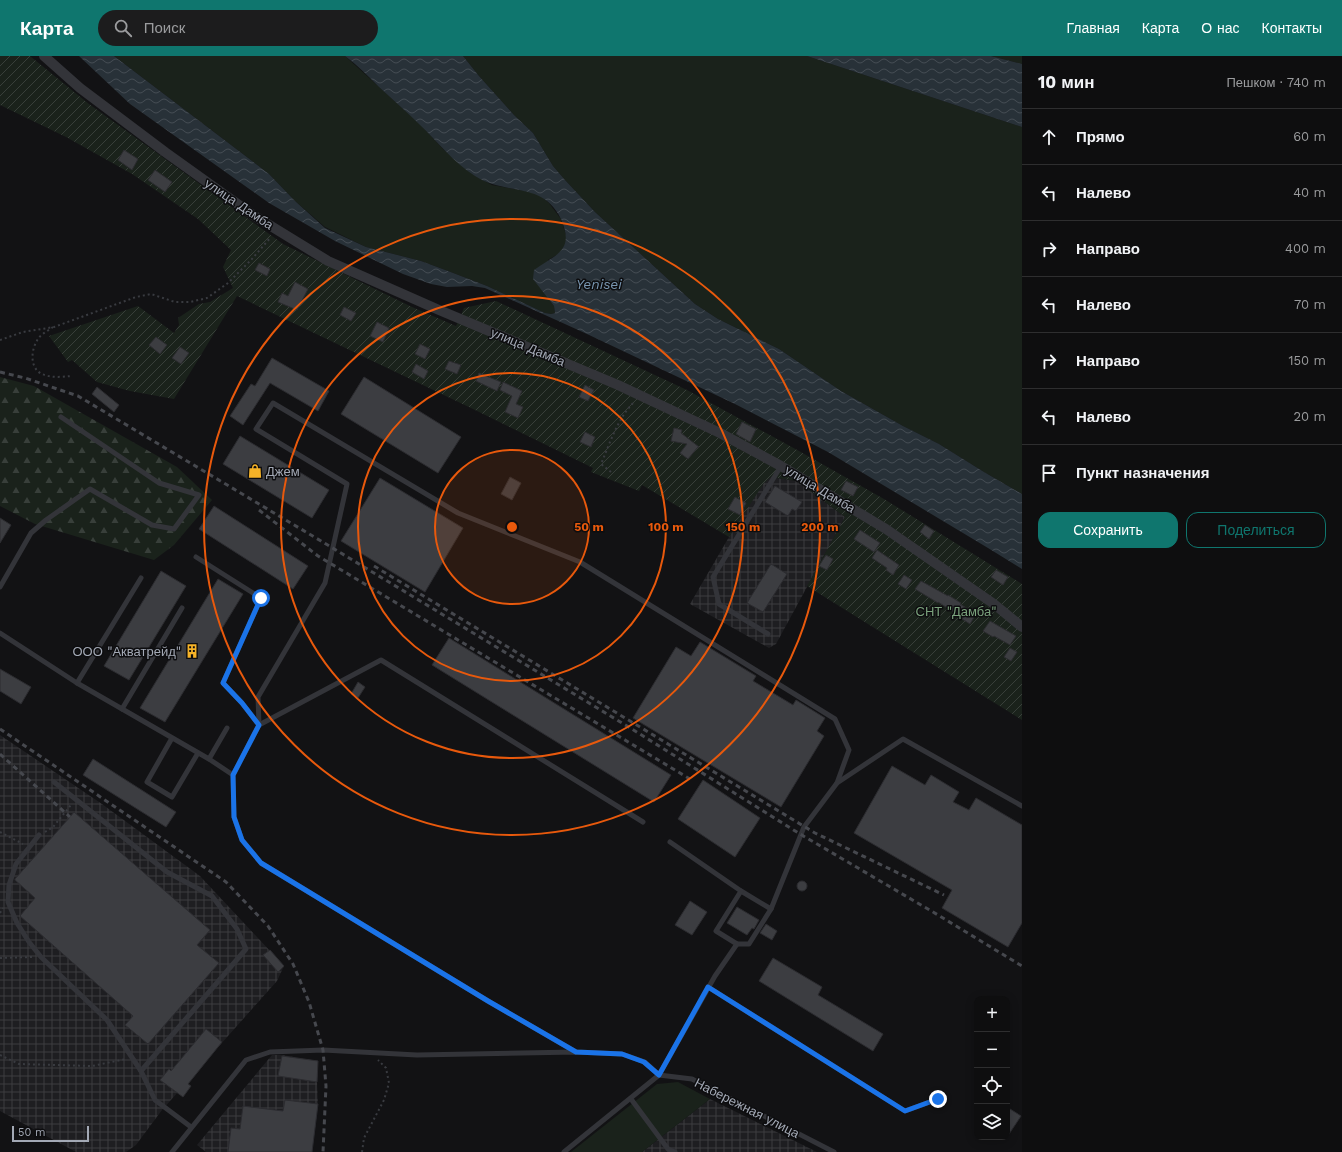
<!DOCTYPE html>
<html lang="ru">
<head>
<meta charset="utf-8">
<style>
	:root { --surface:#0e0e0f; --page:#1c1c1d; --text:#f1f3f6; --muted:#9b9c9e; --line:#2e2e2f; --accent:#0f766e }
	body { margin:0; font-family:"Work Sans",sans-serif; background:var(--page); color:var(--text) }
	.controls { position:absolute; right:12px; bottom:12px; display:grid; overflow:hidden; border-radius:8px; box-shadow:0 2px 10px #0003 }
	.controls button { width:36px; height:36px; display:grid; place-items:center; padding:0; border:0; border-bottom:1px solid var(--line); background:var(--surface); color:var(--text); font:20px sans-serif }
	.scale { position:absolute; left:12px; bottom:10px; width:77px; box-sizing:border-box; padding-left:4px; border:2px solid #a3a9b5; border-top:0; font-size:11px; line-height:14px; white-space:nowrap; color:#a3a9b5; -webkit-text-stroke:3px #0d0d0f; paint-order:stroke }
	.stop { position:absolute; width:12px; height:12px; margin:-9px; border:3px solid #1a73e8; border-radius:50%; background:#fff }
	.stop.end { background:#1a73e8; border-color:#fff; box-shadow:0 1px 4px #0008 }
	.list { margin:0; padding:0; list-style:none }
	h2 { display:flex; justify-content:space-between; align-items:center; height:52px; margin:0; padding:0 16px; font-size:17px }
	h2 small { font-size:13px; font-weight:400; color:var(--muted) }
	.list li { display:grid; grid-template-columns:26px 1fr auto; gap:12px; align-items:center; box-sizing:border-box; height:56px; padding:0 16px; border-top:1px solid var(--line) }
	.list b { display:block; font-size:15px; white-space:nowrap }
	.list em { font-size:13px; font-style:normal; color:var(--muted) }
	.actions { display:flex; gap:8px; padding:12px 16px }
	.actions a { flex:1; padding:9px 0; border:1px solid var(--accent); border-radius:12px; text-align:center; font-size:14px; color:var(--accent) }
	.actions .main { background:var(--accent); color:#fff }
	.icon { flex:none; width:22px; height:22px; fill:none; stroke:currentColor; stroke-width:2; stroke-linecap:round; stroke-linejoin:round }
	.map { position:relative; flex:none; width:1022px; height:1096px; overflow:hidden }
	header { display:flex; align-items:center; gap:24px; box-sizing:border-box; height:56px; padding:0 20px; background:var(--accent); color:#fff }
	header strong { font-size:19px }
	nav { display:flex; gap:22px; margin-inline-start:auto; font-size:14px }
	.search { width:280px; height:36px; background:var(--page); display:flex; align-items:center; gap:10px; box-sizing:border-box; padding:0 14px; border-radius:22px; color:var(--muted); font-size:15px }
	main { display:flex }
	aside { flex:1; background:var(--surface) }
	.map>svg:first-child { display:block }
	.industrial { fill:url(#industrial-grid) }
	.green { fill:#1a221b }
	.forest { fill:url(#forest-firs) }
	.garden { fill:url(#garden-furrows) }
	.water { fill:url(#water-waves) }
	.building { fill:#3c3d41; stroke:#2c2c30 }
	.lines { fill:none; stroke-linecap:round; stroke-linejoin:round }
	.path { stroke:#393b40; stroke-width:2; stroke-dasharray:2 3; stroke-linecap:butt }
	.lane { stroke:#333439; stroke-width:5 }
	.street { stroke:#333439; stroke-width:10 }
	.rail { stroke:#46484e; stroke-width:3; stroke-dasharray:5 4; stroke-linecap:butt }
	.route { stroke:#1a73e8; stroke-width:5 }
	.ring { fill:none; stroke:#e8590c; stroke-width:2 }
	.labels { text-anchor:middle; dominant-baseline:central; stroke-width:3; stroke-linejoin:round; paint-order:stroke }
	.street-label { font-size:13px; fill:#a3a9b5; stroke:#0d0d0f }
	.poi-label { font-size:13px; fill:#a3a9b5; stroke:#0d0d0f; text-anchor:start }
	.park-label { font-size:13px; fill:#7aa17c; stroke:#0d0d0f }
	.water-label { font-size:14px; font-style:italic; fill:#7996b1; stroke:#0d0d0f }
	.centre { fill:#e8590c; stroke:#0d0d0f; stroke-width:2 }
	.ring-label { font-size:12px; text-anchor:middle; font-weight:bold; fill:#e8590c; stroke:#0d0d0f; stroke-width:3; stroke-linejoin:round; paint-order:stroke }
</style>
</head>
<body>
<header>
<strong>Карта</strong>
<div class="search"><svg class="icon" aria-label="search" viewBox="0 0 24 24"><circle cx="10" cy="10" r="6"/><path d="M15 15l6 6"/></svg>Поиск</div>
<nav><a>Главная</a><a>Карта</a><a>О нас</a><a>Контакты</a></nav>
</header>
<main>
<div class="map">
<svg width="1022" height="1096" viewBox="0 0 1022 1096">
	<defs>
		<pattern id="industrial-grid" width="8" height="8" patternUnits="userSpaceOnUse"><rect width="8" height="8" fill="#1e1e21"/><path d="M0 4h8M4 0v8" fill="none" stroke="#3c3c3f"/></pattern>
		<pattern id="forest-firs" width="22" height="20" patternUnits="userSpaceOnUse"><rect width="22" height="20" fill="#1a221b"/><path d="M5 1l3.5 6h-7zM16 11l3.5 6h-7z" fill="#383f3a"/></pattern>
		<pattern id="garden-furrows" width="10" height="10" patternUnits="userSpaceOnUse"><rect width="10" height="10" fill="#1a221b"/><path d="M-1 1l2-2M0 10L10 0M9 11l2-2" fill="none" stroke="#383f3a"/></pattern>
		<pattern id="water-waves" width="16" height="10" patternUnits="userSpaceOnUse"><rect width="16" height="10" fill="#283138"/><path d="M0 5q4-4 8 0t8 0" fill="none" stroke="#444c53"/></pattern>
	</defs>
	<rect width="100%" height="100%" fill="#121214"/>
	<g class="industrial">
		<path d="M770,421l27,4 48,36 -69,127 -7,4 -79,-44 39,-67 34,-54z"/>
		<path d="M0,679l102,69 98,72 84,90 -7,15 -115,129 -26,35 -10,7h-50l-76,-41z"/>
		<path d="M272,999h10l36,6 -1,21 1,22 -6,48h-106l-9,-7z"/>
		<path d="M710,1043l107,53h-175z"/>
	</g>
	<g class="green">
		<path d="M114,0h231l75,68 23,25 31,26 18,10 39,7 10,4 8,7 12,16 6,19 -2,7 -5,8 -12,7 2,41 4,5 1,7 -4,1 -6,-1 -58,-27 -39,-15 -27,-10 -55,-14 -41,-20 -30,-26 -26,-27z"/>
		<path d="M463,0h344l215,71v367l-38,-22 -45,-28 -36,-18 -62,-35 -62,-42 -61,-30 -23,-15 -100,-92 -30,-32 -12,-14 -20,-33 -19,-18 -35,-39z"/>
		<path d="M991,0h31v8z"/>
		<path d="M678,1026l32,17 -68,53h-71l86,-68z"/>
	</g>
	<path class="forest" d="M0,321l34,9 143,81 35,33 -38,45 -20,15 -119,-36 -35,-18z"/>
	<path class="garden" d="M0,0h30l59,48 194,140 129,63 44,19 8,-18 32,-7 191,89 112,61 85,48 138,85v136l-215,-134 38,-69 -48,-36 -26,-4 -7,6 -35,54 -87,-52 -3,6 -48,-19 2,-4 -120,-59 -236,-113 -63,103 -44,-8 -33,-9 -25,-22 -4,2 -19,-26 89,-30 36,27 5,-8 -1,-7 21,-14 11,-2 23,-14 -10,-21 8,-17 -33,-31 -66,-45 -66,-37 -66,-32z"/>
	<g class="water">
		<path d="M79,0h35l155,118 26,27 30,27 41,19 55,14 27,10 39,15 58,27 6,1 4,-1 -1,-7 -21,-27 1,-9c22,-16 41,-19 27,-51 -18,-38 -55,-23 -86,-43 -22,-14 -37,-34 -56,-52 -13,-13 -27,-25 -40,-37 -11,-11 -22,-22 -34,-31h118l16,20 35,39 19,18 20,33 12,14 30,32 100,92 23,15 61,30 62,42 62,35 36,18 45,28 38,22v75l-34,-21 -160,-96 -93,-48 -148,-70 -102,-46 -13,-2 -25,1 -16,-3 -28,-10 -68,-33 -66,-38 -139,-99z"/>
		<path d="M807,0h184l31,8v63z"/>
	</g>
	<g class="building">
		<path d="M124,94l14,9 -6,11 -14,-10z"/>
		<path d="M155,114l17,12 -7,10 -17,-12z"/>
		<path d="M259,207l11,6 -3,7 -12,-6z"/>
		<path d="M295,226l13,7 -11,21 -19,-8 4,-9 6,3z"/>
		<path d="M344,251l12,6 -5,8 -11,-6z"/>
		<path d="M377,266l12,6 -6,14 -13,-6z"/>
		<path d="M156,281l11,8 -7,9 -11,-9z"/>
		<path d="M420,288l10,5 -5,10 -10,-5z"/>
		<path d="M180,291l9,6 -8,11 -9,-6z"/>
		<path d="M272,302l57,33 -11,20 -48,-28 -27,42 -13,-9 21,-32 4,2z"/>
		<path d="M449,305l12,4 -4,9 -12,-5z"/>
		<path d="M416,308l12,7 -4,8 -12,-7z"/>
		<path d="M479,317l22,9 -4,9 -21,-10z"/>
		<path d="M364,321l97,60 -23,36 -97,-59z"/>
		<path d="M503,326l19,9 -6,13 7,3 -5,11 -13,-6 7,-16 -12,-6z"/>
		<path d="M585,329l9,5 -6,11 -9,-4z"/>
		<path d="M97,331l22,18 -5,7 -22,-18z"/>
		<path d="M742,366l14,7 -6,13 -14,-8z"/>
		<path d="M674,372l8,2 -1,3 18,14h-1l-10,12 -8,-6 7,-9 -16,-3z"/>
		<path d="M585,376l10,5 -4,10 -11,-5z"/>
		<path d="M240,380l89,54 -17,28 -89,-54z"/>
		<path d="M510,421l11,6 -9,17 -11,-6z"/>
		<path d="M380,422l83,50 -38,64 -84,-51z"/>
		<path d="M846,425l12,6 -5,9 -12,-6z"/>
		<path d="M775,430l27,16 -6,9 -4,-2 -4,7 -23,-14z"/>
		<path d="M735,441l11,6 -6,12 -12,-6z"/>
		<path d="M214,450l94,60 -15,23 -94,-60z"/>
		<path d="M0,462l11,7 -11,18z"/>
		<path d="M925,469l9,6 -5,8 -9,-7z"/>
		<path d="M860,474l20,13 -6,9 -20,-13z"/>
		<path d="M877,494l22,15 -6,10 -7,-5 1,-2 -15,-10z"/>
		<path d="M826,499l7,4 -6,11 -8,-4z"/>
		<path d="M771,508l16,10 -24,38 -16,-9z"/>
		<path d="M996,514l12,7 -5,8 -12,-8z"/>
		<path d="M161,515l25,15 -57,94 -25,-14z"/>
		<path d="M904,519l8,5 -6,9 -8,-5z"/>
		<path d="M218,523l25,15 -78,128 -25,-14z"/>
		<path d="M921,525l27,15v-1l13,8 -1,1 16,10 -6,10 -8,-5 1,-1 -25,-16v1l-23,-14z"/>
		<path d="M990,565l26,15 -6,9 -16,-9 -1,1 -10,-6z"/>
		<path d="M449,582l222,137 -17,27 -222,-137z"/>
		<path d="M700,586l56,34 -3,5 40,24 3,-5 29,18 -8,13 7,5 -43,71 -148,-89 43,-71 15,9z"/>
		<path d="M1010,592l7,4 -6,9 -7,-4z"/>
		<path d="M0,613l31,18 -10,17 -21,-13z"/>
		<path d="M358,626l7,5 -7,11 -7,-4z"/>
		<path d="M93,703l83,53 -10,15 -83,-52z"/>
		<path d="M892,710l33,19 6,-10 28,17 -6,10 16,8 7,-12 46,27v98l-14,24 -66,-39 10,-18 -98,-57z"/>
		<path d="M703,724l57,38 -25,39 -57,-38z"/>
		<path d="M74,756l136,118 -13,15 22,18 -71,81 -23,-19 8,-9 -113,-100 15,-18 -20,-18v-1l55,-62z"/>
		<circle cx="802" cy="830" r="5"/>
		<path d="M690,845l17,11 -15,23 -17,-10z"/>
		<path d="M737,851l22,13 -5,9 -2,-1 -5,7 -20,-12z"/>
		<path d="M766,868l11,7 -5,9 -12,-7z"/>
		<path d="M270,894l14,16 -6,6 -15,-17z"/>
		<path d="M773,902l49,29 -4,8 65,39 -10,17 -114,-70z"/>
		<path d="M206,973l16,13 -34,42 3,2 -8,11 -23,-17 9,-11 2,2z"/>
		<path d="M282,1000l36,5 -1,21 -39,-6z"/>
		<path d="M285,1044l33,4 -6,48h-84l3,-24 9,1 3,-23 40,5z"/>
		<path d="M1007,1051l14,9 -14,21z"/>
	</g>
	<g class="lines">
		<g class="path">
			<path d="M53,271c-5,4 -12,7 -15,12 -7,10 -9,29 4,35 9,4 20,3 29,2"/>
			<path d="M0,284l23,-8 31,-5 82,-30 15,-3 24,8h15l17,-4 21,-15 23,-23 20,-23"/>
			<path d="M611,416l-10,-8c9,-21 16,-44 32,-61"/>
			<path d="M0,776l23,12"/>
			<path d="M45,776l8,-5 18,-22"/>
			<path d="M0,857l3,-5"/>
			<path d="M0,902l32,-1"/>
			<path d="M0,999l19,9 73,2 34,-7"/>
			<path d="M362,1096l2,-14 20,-38 5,-17 -3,-15 -8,-8"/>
		</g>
		<g class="lane">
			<path d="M196,501l65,41 -38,85 19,20 17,22 122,-65 262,162"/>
			<path d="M0,531l31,-54 15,-13 44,-31 62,36 22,4 25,-34 -40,-12 -98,-66"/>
			<path d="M0,577l77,50 132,76 24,16 1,42 8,23 19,23 227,138 88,51"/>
			<path d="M768,578l-49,-30 -6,-27 68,-111"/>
			<path d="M77,627l64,-105"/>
			<path d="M122,653l60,-101"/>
			<path d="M172,682l-25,44 25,15 26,-44"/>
			<path d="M209,703l18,-31"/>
			<path d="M233,719l26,-50 -1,-28 67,-114 22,-99 -91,-55 17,-26 185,110 122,49 255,157 14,31 -12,33"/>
			<path d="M54,726l113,90 45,24 25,33 9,20 -105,122"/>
			<path d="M39,779l-23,29 -7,21 -1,17 9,21 12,19 12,15 66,63 34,51 14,29 36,27"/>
			<path d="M670,786l71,49 30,18"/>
			<path d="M737,888h12l22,-35 33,-82 33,-44 66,-44 119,67"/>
			<path d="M708,931l197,124 33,-12"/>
			<path d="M631,1043l37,50 7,3"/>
			<path d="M172,1096l74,-92 24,-8 53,-2 94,5 159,-3 46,2 23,8 14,13 56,-99 22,-32 -21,-13 25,-40"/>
			<path d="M564,1096l95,-77 33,4 142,73"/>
		</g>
		<path class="street" d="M44,0l36,32 85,64 88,63 75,46 111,49 179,75 102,48 61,33 105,63 108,75 28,23"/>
		<g class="rail">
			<path d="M0,316l25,6 53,18 243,145 306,185 173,108 133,78 89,54"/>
			<path d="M259,454l59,46 372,223"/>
			<path d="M374,510l441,267 129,62"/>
			<path d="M0,673l226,153 42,44 25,38 16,38 14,48 3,36 -3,66"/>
			<path d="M0,698l70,63"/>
		</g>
	</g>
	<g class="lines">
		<path class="route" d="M261,542l-38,85 19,20 17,22 -26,50 1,42 8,23 19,23 227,138 88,51 46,2 22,8 15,13 49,-88 197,124 33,-12"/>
	</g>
	<circle cx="512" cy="471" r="77" fill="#e8590c" fill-opacity=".12"/>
	<g class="ring">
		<circle cx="512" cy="471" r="77"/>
		<circle cx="512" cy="471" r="154"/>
		<circle cx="512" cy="471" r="231"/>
		<circle cx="512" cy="471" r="308"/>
	</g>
	<defs>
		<symbol id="shop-bare" viewBox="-9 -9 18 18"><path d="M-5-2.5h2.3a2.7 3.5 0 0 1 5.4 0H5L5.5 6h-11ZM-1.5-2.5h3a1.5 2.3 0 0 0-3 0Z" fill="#f6b328" stroke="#0d0d0f" stroke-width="2.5" paint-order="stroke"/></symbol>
		<symbol id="building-bare" viewBox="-9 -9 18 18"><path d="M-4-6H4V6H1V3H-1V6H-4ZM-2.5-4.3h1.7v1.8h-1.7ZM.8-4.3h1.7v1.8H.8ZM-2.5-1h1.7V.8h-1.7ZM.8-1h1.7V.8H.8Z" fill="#f6b328" stroke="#0d0d0f" stroke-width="2.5" paint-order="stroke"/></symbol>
	</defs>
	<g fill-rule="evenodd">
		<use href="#shop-bare" x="245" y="405" width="20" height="20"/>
		<use href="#building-bare" x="182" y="585" width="20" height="20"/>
	</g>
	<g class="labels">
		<g class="street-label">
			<text transform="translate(239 148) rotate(34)">улица Дамба</text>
			<text transform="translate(528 291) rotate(23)">улица Дамба</text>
			<text transform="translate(820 433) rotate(31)">улица Дамба</text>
			<text transform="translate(747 1052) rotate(27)">Набережная улица</text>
		</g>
		<g class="poi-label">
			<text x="266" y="415">Джем</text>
			<text x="181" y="595" text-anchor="end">ООО "Акватрейд"</text>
		</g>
		<g class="park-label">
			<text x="956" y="555">СНТ "Дамба"</text>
		</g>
		<g class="water-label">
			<text x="599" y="228">Yenisei</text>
		</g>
	</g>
	<circle cx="512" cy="471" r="6" class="centre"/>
	<g class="ring-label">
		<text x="589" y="475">50 m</text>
		<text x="666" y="475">100 m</text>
		<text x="743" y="475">150 m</text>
		<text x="820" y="475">200 m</text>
	</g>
</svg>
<div class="controls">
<button>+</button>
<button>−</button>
<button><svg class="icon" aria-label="locate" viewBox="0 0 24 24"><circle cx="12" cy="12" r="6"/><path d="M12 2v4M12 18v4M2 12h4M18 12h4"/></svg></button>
<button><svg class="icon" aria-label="layers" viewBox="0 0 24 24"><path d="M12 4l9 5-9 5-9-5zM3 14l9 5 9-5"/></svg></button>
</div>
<div class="scale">50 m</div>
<div class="stop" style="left:261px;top:542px"></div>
<div class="stop end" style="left:938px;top:1043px"></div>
</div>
<aside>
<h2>10 мин<small>Пешком · 740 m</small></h2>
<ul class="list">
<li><svg class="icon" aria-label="ahead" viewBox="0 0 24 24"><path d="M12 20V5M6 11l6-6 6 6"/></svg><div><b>Прямо</b></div><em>60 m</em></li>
<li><svg class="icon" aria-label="left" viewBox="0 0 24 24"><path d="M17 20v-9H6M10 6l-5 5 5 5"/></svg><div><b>Налево</b></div><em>40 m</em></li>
<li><svg class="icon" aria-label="right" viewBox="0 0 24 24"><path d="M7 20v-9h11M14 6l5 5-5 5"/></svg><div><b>Направо</b></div><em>400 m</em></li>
<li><svg class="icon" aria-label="left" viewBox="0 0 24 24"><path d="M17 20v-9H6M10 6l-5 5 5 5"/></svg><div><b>Налево</b></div><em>70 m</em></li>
<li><svg class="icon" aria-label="right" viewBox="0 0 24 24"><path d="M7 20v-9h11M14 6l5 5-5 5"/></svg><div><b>Направо</b></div><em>150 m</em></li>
<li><svg class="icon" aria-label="left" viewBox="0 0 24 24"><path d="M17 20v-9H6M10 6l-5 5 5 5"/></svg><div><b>Налево</b></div><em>20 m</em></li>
<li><svg class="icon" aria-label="arrive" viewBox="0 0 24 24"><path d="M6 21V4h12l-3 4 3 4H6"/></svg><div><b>Пункт назначения</b></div></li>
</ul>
<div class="actions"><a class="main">Сохранить</a><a>Поделиться</a></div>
</aside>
</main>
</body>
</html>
